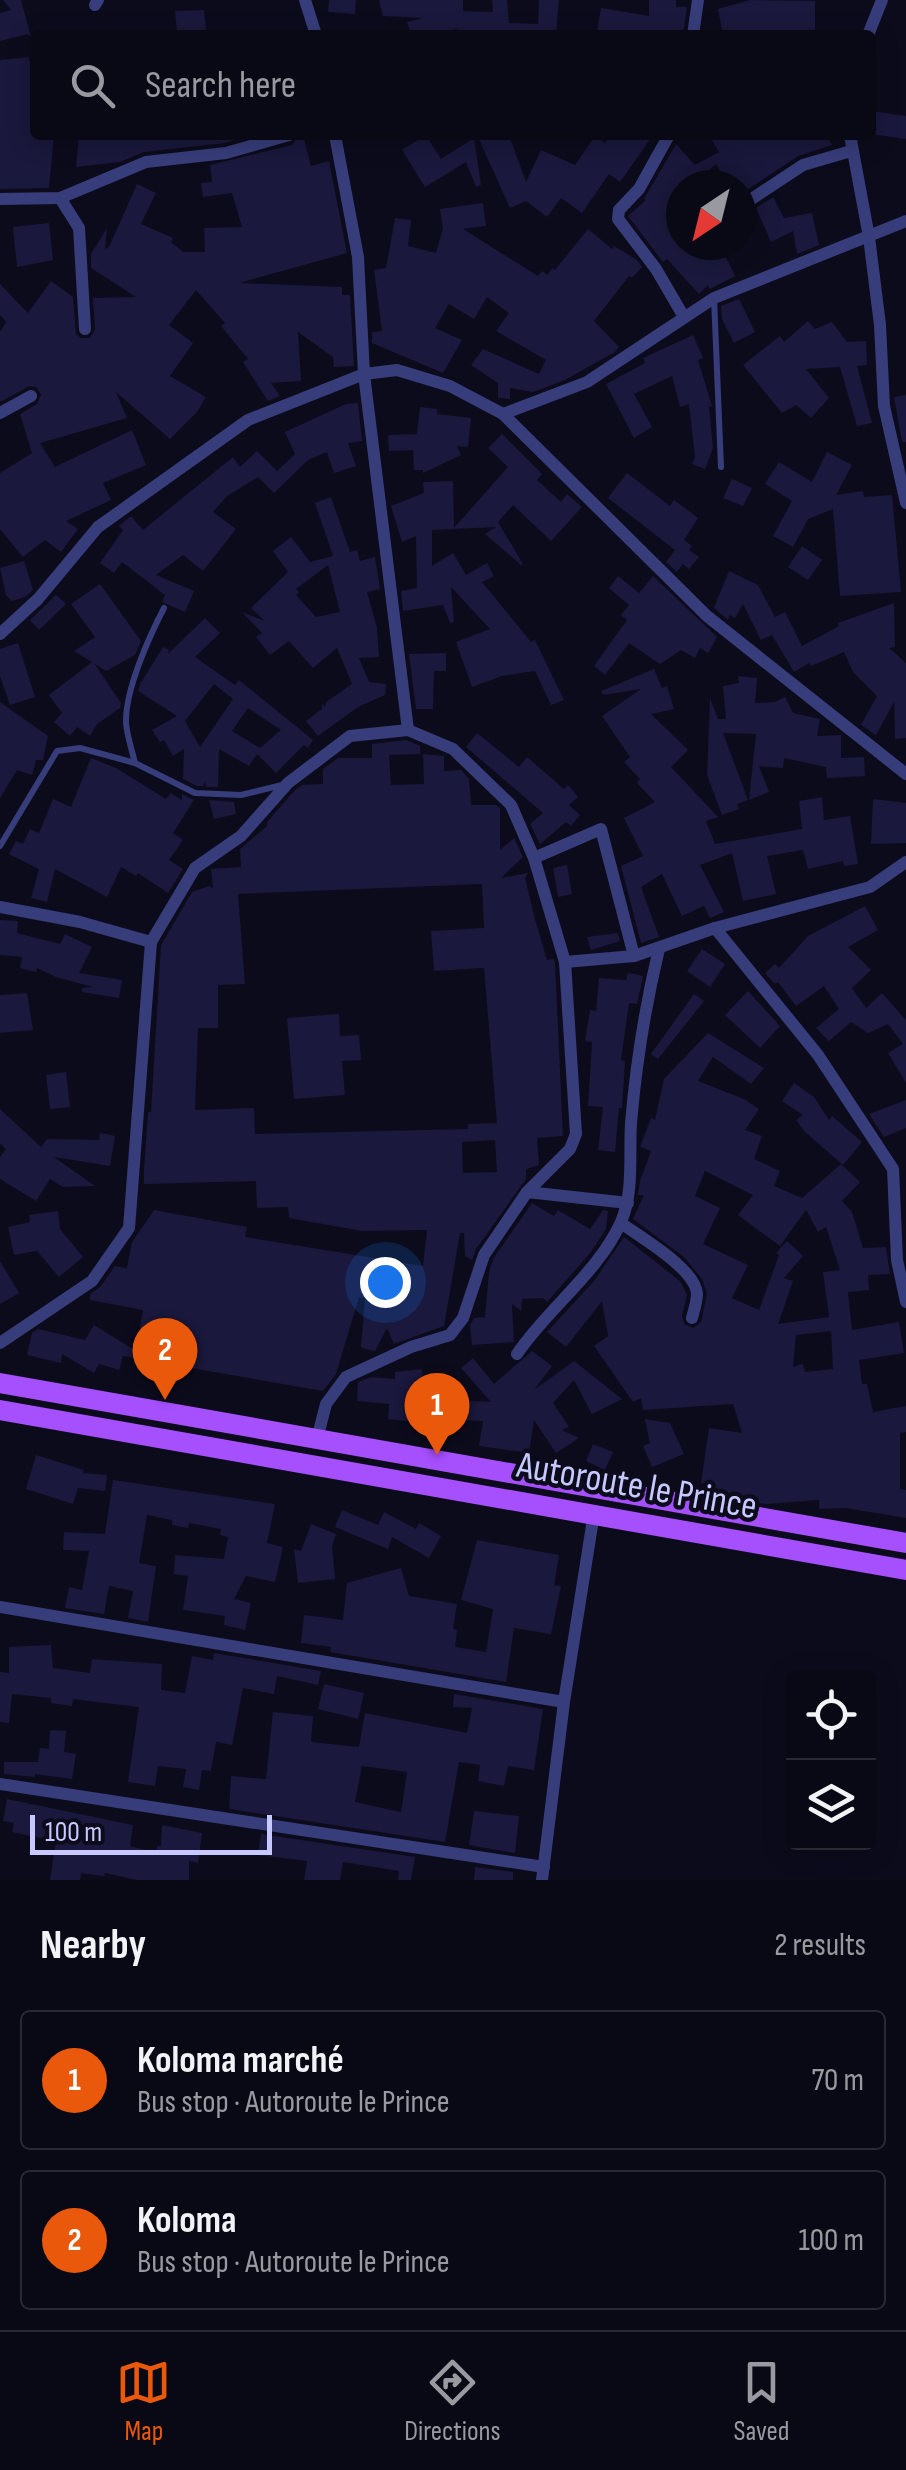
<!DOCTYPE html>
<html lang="en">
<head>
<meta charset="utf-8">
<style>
	:root { --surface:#090815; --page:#171622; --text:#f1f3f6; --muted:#999aa0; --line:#292934; --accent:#ea580c }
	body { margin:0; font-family:"Sofia Sans Condensed",sans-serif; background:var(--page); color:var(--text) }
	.controls { position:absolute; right:30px; bottom:30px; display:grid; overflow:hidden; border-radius:10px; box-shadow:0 5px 25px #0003 }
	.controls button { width:90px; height:90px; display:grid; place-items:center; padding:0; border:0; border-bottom:2px solid var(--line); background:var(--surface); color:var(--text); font:50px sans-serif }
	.compass { position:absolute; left:666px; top:170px; width:90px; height:90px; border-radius:50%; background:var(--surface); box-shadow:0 5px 25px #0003; rotate:215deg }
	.scale { position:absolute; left:30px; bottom:25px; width:242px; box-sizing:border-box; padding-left:10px; border:5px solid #c7c8fe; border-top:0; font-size:28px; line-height:35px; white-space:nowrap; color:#c7c8fe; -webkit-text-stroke:8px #0c0b1c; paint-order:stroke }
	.you { position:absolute; left:385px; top:1282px; width:35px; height:35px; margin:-25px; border:8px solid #fff; border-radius:50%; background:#1a73e8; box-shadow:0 0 0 15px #1a73e833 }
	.badge { display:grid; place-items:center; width:65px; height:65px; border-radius:50%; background:var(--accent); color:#fff; font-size:32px; font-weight:700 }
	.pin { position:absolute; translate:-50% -82px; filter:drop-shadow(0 2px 5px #0008) }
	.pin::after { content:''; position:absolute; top:52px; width:35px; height:30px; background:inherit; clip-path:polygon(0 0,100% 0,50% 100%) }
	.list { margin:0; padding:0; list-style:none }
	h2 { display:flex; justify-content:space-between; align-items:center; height:130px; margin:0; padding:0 40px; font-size:42px }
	h2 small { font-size:32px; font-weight:400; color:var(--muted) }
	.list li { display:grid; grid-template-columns:65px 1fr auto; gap:30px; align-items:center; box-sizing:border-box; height:140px; margin:0 20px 20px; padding:0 20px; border:2px solid var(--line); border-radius:10px }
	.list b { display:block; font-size:38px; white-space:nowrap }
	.list p { margin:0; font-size:32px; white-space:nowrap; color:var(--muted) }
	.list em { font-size:32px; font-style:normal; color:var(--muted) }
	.icon { flex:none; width:55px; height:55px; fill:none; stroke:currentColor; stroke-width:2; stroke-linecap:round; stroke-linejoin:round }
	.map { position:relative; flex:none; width:906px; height:1880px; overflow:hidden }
	.search { position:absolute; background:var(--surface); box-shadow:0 5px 25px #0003; left:30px; right:30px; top:30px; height:110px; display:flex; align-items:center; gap:25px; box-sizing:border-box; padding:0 35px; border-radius:10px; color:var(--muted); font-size:38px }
	.sheet { height:450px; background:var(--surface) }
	nav { display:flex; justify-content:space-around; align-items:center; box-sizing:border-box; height:140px; border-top:2px solid var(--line); background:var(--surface); font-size:28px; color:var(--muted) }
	nav a { display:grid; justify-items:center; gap:5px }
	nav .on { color:var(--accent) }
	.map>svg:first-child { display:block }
	.building { fill:#1a183c; fill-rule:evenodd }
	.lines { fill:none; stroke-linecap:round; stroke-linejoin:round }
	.service { stroke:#373d7a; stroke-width:6 }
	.minor { stroke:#373d7a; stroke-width:12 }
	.primary { stroke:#a54ffd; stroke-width:20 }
	.labels { text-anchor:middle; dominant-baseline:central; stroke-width:9; stroke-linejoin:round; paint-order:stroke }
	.street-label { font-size:38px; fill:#c7c8fe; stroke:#0c0b1c }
</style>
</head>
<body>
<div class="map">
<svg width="906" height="1880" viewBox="0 0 906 1880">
	<rect width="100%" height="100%" fill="#0c0b1c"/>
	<g class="building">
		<path d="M3,0h18l10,37 -3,-3 -28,7v-28l11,-3z"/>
		<path d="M329,0h27l-1,14 -27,-2z"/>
		<path d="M379,0h84v11l30,1 -1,-12h15l2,23 29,1 1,-24h20l-3,34 -99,1v-6l-22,6h-24l-4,-13 16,-4 -40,-2z"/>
		<path d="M649,0h27v7h11l-4,28h-59l-27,-4 4,-23 48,8z"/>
		<path d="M750,0l65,1v34h-92l-5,-26z"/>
		<path d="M204,10l2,20 -29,1 -2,-20z"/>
		<path d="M29,57l6,38v40h19l-5,53 -49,1v-129z"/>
		<path d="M871,111l35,5v23l-35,-5z"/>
		<path d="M79,135h174l-29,8 -80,9 -24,10 -44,5z"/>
		<path d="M299,135h4l8,31 18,-5 18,92 -108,30 103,4v8h8l4,71 -20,1 -1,-10 -35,-25 3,49 -30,2 9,13 -12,5 -25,-39 5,-3 -27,-33 4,-3 -29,-33 -27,35 24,18 -23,33 36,21 -9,15 -27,27 -54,-47 11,26 -87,25 15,24 77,-37 14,35 -43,18 8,17 -45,21 12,8 -17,23 -16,-12 -22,17 -23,-28v-56l32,-20 -12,-39 17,-10 4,-9 -4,-7 -7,-2 -30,16v-70l6,-10 -6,-7v-31l28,29 23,-32 22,16 3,37 5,4h9l5,-9 -2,-31 43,-1 -45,-29v-14l16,-26 -2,21 4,-2 28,-63 19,9 -15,31 32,14 -2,4 12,10h22l-1,-24 38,-1 -10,-34 -29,4 -2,-14 11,-1 -2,-17 82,-20z"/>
		<path d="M426,135l15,24 33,-21 7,47 -5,2 -10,-25 -41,25 -23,-37z"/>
		<path d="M477,135h32l17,47 15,-32 34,15 20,-29 10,7 5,-8h43l-33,47 -11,-8 -27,39 -21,-15 -14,19 -21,-16 -16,7z"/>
		<path d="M709,135h117l6,10 -34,11 -57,38v-9h-12l-13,-21 -23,21h-12v60h39l15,31 -25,13 -2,-4 -9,9 -32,-35 -4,3 -35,-46 18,-16 -2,-1 32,-55 19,21 24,-13z"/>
		<path d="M773,197l11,21 28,-5 7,32 -22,9 -4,-23 -22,11 -15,-34z"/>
		<path d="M483,203l3,23 -23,3 75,47 4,-5 6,4 4,-7 3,2 33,-41 24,20 2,-3 23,14 5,7 -10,11 -3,-2 -35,45 25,26 -4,5 -50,28 -32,12 -23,-4v11l-12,-1v-15l-27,-18 12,-16 56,25 7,-14 -50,-29 13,-18 -22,-16 -13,22 -25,-15 -14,24 27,12 -19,33 -71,-30v-11l10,-1 -8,-61 12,-2 9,-50 16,2 -3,26 28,7 7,-25 -3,-19z"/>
		<path d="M49,223l4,37 -36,7 -4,-40z"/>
		<path d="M739,299l16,33 -21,11 -12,-24 -1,-13z"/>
		<path d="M808,321l7,8 17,-7 15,20 19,-1 1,24 -10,1 15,57 -15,3 -17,-59 -34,2 23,29 -18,20 -15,-13 -14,8 -39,-48 37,-29 4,6z"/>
		<path d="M693,335l10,23 -5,2 14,46 -3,1 4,41 -8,21 -13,-5 3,-7 -6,-53 -9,3 -8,-31 -38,18 18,33 -18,11 -28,-54 39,-21 -2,-5z"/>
		<path d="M906,395v47h-4l-8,-45z"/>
		<path d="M358,403l4,38 -14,2 8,23 -22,7 -7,-21 -19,8 -34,33 -16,-16 -31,19 -14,16 23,17 -33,42 -20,-16 -27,20 38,16 -9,21 -23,-10 3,-7 -43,-33 -8,11 -14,-10 23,-33 -4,-4 12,-10 12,14 90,-73 7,10 17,-16 20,20 18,-17 -10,-22 61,-28z"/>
		<path d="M420,407l17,2v5l34,4 -3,29 -11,-1 4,9 -38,18v-3h-9l-1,-20 -24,1 -1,-16 29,-1z"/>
		<path d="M502,434l40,40 -5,6 24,22 6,-8 15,13 -31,34 -38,-36 -15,17 25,42 -2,1 -36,-31 11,-7 -64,3v36l21,-13 13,22 21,-12 7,13 -12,6 49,60 4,-2 29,60 -13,5 -16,-34 -33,5 -30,11 -16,-45 34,-13 -39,-42 3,35 -4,1 -7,-18 -40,6 -2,-20 16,-3 -1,-52 -14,6 -11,-36 33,-13 -1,-11 30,-1 1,47 54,-61 -20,-19z"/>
		<path d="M827,452l25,13 -16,30 27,-4 1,6 28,-2 9,97 -61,4 -7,-87 -25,10 -15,28 -20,-11 19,-35 -27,-17 14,-22 33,20z"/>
		<path d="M627,473l43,33 4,-6 24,18 -14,22 8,6 -3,4 10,7 -10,12 -6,-5 -6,8 -11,-10 9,-12 -67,-52z"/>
		<path d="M732,479l20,9 -9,18 -20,-8z"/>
		<path d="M331,497l19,55 7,-2 3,11 15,-4 5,32 -13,3 10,36 2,29 -20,1 10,24 17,2 -1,11 -27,12 -40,29 -12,-15 16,-12v-6l3,4 1,-5 26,-18 -15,-36 -24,20 -24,-27 -19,14 -14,-18 6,-4 -20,-21 23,9 -14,-13 37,-36 -15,-21 18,-14 19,25 23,-6 -18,-53zM328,565l12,47 -24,5 -20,-22 3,-3 -3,-3z"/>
		<path d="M802,546l20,14 -14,20 -20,-13z"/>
		<path d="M24,561l9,29 -8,7 -13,4 -6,-6 -6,-27z"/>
		<path d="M729,571l29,14 17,32 10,-5 17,34 37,-20 -1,-3 56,-20 1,44 -6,1 17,15v75l-11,1 -1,-37 -18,33 -15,-10 16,-29 -24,-24 -9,-20 -33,14 -2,-3 -15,9 -22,-37 -11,5 -18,-36 -8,14 -5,-3 -2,5 -14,-12z"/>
		<path d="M618,576l21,17 14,-17 64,61 -9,16 -8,-5 -5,10 -14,-8 -21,14 -31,-21 -24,32 -11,-9 33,-46 -6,-5 8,-10 -20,-17z"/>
		<path d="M100,584l41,57 -6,14 -29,16 -12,-8 27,40 -1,5 -23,16 -7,12 -13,-9 -7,9 -16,-14 8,-9 -13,-18 43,-33 -18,-11 21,-14 -24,-33z"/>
		<path d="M56,595l10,9 -27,26 -9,-10z"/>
		<path d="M205,618l15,15 -25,24 40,28 4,-5 74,60 -5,8 -4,-3 -28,28 -19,-19 -8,12 -30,-17 -1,38h-12l-1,-5 -2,4h-6l-14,-7 1,-30 -11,7 -9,-16 -4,2 -8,-12 25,-14 -39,-25 2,-7 23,-37 6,3 -1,4zM214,684l19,15 -33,48 -15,-26zM248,708l33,22 -21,18 -28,-17z"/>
		<path d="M18,643l17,54 -25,8 -10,-29v-27z"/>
		<path d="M446,653v18h-12l-1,38h-17l-7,-55z"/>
		<path d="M654,669l8,19 5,-2 7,23 -23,5 37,36 -17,17 47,50 -12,4 9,23 87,-15 -3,-28 23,-4 2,23 26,-4 8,48 -14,2 -1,-5 -35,8 -5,-19 -36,6 9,38 -33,7 -11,-48 -32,12 24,47 -14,6 -6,-12 -22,10 -20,-42 -21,13 18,50 -18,6 -20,-77 22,-10 -19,-38 31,-16 -18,-19 3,-4 -16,-17 6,-5 -28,-41 39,-27 -38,6 -2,-4z"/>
		<path d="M738,676l19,2 -2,25 20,-1 10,-5 8,16 27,6 -3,17 24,-1v23l23,-1 1,19 -38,2 -1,-11 -42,-9 -1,10 -24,-2 10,26 -20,8 7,-66 -33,-1 25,67 -11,4 2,5 -17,6 -15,-40 3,-77 8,21h8l-3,-33 16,-3z"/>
		<path d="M0,702l48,34 -5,24h-7l-4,15 -15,-5 -17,28z"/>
		<path d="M477,733l42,34 8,-10 37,32 4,-4 10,12 -9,8 11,10 -9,11 -5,-4 -26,22 -10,-20 13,-11 -77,-66z"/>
		<path d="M406,740l14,6v8l-31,1 2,30 33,-1 -1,-30 21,2v15l17,-1 8,9 2,26h25l4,3v42l14,-12 9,19 -22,21 27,-5 -3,5 10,41 12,41 7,-1 1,4 8,173 -26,2 2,27 -13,4v10l-50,70 -4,11 -7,-4 -1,-23h-4l-16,93 -50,18 -7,-16 -12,23 -14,-3 4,-50 -6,-1 -23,77 -13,17 -200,-35 -4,14 -20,-6 -5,9 -32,-19 -1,9 -34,-8 5,-22 6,-4 47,11 9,-15 42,26 7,-41 -53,-10v-6l10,-7 15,-21 12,2 5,-26 22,-32 93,17 -2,10 178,29 4,-36 -65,1 -73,-13 -1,-11 -31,1 -1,-27 -112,3v-14l4,-58h3l10,-167 31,-53 17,-6 4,2 -2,-19 30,-2 -1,-18 27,-23v-4l28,-32 7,-5 21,-1v-15l15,-11h34v-14zM482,884l2,44 -53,3 3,40 50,-3 13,155 -29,1v5l-213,5 -1,-26 -59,2 3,-82h20v-43l27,-1 -7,-90zM495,1140l2,32 -34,1 -1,-31z"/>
		<path d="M91,758l25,10 50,31 5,-6 11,7v-6l12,6 -21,33 10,7 -14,20 14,9 -15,24 -30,-20 -2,3 -15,-9 -14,30 -52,-28 -8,33 -16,-4 8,-29 -30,-15 7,-13 7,3 7,-15 9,4 14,-34 18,8z"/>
		<path d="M873,799l33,4v40l-35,1z"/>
		<path d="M209,800l25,2 2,12 -22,5z"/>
		<path d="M567,865l5,29 -14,3 -5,-29z"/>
		<path d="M865,906l13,24 -30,17 23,23 -19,18 14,20 16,-15 24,27v63l-18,-30 15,-9 -15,-20 -20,9 -17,-11 -22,19 -13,-13 23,-19 -15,-23 -28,20 -18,-24 -3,2 -10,-11 10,-9 4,4 29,-32z"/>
		<path d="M0,920l18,1 -1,12 43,11 5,-10 27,13 -13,26 43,7 -3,18 -37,-6v-4l11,-1 -37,-10 -19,-9 -1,4 -16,-4 2,-11 -22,-2z"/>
		<path d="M618,933l2,8 -29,9 -4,-13z"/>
		<path d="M702,949l23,15 -15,23 -23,-16z"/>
		<path d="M628,973l15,3 -6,28 -8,-1 -8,57 4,1 -3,47h-3l-4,44 -17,-2 5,-43 -15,-1 4,-64 -7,-1 5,-31 6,1 3,-33 27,2z"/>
		<path d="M748,991l32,35 -20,22 -35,-33z"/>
		<path d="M27,993l6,37 -33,3v-38z"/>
		<path d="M694,994l10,7 -46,58 -7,-5z"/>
		<path d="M339,1014l1,22 19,-1 2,25 -19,1 3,34 -51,4 -7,-81z"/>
		<path d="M708,1033l56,35 -13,16 -38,-27 -15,24 46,18 15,10 -14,21 17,6 -8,23 26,12 -6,15 28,12 39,-34 19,18 -18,19 10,11 11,36 23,-1 4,27 -22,1 1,15 -21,2 4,38 47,-8 5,31 -45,7 3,24h5l6,28 33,-6v26l-6,1v56l6,1v28l-60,-10 -27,1v-9l-53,4 -60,-10 2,-10 -7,-1 8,-55 33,5 -9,-29 -90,6 -2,-12 -8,4 -39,-56 14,-10 -6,-35 -36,46 -19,-15 47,-51 30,-44 56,44 7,14 -5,21 2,8 9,4 8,-6 6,-28 -5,-15 -18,-22 -51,-38 11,-24h-6l2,-14 11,-30 -11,-4 11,-29 4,2 9,-41zM705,1171l48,24 -15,20 42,31 26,-36 12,22 8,-5 14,43 -17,2 6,45 -51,7 15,-43 -9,-3 19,-22 -16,-15 -11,12 3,2 -20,55 -27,-12 16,-33 -45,-21 17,-36 -25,-12zM831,1331l2,38 -28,3 -2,-8 -10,3 3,-32z"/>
		<path d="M66,1072l4,35 -20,2 -4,-34z"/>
		<path d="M794,1083l20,14 15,23 3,-4 30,26 -19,23 -39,-34 -8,-11 7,-5 -21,-14z"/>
		<path d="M906,1100v28l-22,9 -15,-23z"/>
		<path d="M0,1109l41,38 6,-8 52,1 1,-7 15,3 -5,30 -56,-9 41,29 -32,1 -13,-8 -14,22 -36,-22v-22l6,-8 -6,-6z"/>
		<path d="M532,1203l22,13 4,-6 32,19 13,-19 5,1 -2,18 -15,23 -44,50 -4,-4 -21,1 -1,12 -9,-7 2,38 -42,3 -2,-20 4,-7 11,-1 4,-45 4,-13z"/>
		<path d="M58,1211l2,18 23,28 -24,20 -22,-26 -23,4 -6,-28 22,-5 -1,-7z"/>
		<path d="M0,1261l19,32 -19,11z"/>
		<path d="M532,1351l20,15 -18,24 40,-29 48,38 -30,15 -18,-34 -21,23 16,24 -7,3 17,8 -23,15 -22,-33 -5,33 -50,-7 4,-25 -58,-2 -1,4 -36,-4 1,-15 -32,-3 1,-19 13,-5 24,2v-7l27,-3 3,30 66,3 -30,-34 12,-10 21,26z"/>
		<path d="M645,1419l25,4 14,31 -32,13 -9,-21 7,-3z"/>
		<path d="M593,1444l20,8 -8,18 -19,-9z"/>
		<path d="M36,1455l48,15 -1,3 24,2 -2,16 -27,-3 -5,16 -47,-15z"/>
		<path d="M113,1480l162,24 -8,39 16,4 -8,35 -29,-6 -12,23 17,4 -6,27 -21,-5 1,-9 -42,-6 5,-34 -14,-2 1,-19 49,4 4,-22 -8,-2 1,-6 -32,-6 -1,5 -16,-3v-5l-25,-5 -8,48 17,3 -8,56 -20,-4 5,-27 -24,-5 -5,28 -39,-6 4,-21 13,3 7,-39 -26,-1 1,-18 41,2z"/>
		<path d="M342,1510l36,15 6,-13 32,17 3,-6 22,13 -12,22 -37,-21 -4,12 -53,-22z"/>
		<path d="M311,1524l25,10 -4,12 3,33 -37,4 -4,-34 7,2z"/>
		<path d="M477,1540l82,15 -5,30 7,1 -10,48 -37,-6 -8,54 -176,-30 1,-5 -30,-4 3,-28 39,5 4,-37 54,-15 8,28 48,8 -4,25 4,1 -2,17 31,5 7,-43 -32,-9z"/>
		<path d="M51,1645l2,23 37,5 2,-14 70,5 -1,26 24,3 7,-37 21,4 1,-7 107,18 -3,14 -41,-9 -3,18 -31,-6 -11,57 -16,-3 -5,29 -9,-1 -3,20 -16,-3 3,-18 -28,-3 -3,20 -27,-4 11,-75 -66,-8 -1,7 -21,-3v-5l-39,-4 -3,29 -9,-1v-50l9,1v-26z"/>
		<path d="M324,1684l40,9 -6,26 -40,-10z"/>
		<path d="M454,1694l89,15 -9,61 -26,-4 -4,20 -26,-5 2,-16 -21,-3 -14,80 -216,-33 2,-33 35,3 7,-67 40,4 -2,26 48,5 6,-34 102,20 5,-25 -19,-1zM362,1766l45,6 -6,40 -46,-10z"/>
		<path d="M50,1730l16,1 -2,21 12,2 -4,25 -37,-5v3l-31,-3v-12h34l2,-14 9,1z"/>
		<path d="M7,1799l126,26 -3,21 26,7 1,-7h4l1,-21 40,8 -4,30 -9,-2v19h-52l-32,-7 -1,3 -23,-3 -1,7h-30l6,-39 -44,-9 2,-9 -11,-2z"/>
		<path d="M474,1811l45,5 -4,37 -46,-8z"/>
		<path d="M261,1834l154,23 -4,23h-13l1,-9 -56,-9 -3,18h-36l3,-19 -49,-6z"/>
		<path d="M475,1867l38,5v8h-39z"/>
	</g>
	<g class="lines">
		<g class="service">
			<path d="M714,298l7,169"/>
			<path d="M164,608c-15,29 -39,82 -38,115 1,13 6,27 9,40l60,30 46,2 41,-10"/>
			<path d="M0,846l57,-95 23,-3 55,15"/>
		</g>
		<g class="minor">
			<path d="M305,0l11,35"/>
			<path d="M95,5l3,-5"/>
			<path d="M693,35l5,-35"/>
			<path d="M868,35l14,-35"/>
			<path d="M335,135l23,122 6,117 44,356"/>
			<path d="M669,135l-30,54 -20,21 -1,9 38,50 28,48"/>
			<path d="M850,135l19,102 11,88 4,81 22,97"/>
			<path d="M60,198l19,30 6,101"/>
			<path d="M0,199l60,-1 86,-36 80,-9 63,-18"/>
			<path d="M741,206l62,-41 48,-14"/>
			<path d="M0,413l31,-17"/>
			<path d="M503,414l84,-32 127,-84 192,-77"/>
			<path d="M0,634l38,-35 60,-72 150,-107 116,-46 33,-4 53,16 53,28 204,202 199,158"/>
			<path d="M534,858l67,-29 33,127"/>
			<path d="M0,907l80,15 71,20"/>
			<path d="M715,928l103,127 75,114 4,91 9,42"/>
			<path d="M527,1192l101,11"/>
			<path d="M621,1223c19,14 75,46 76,71 0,7 -3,17 -5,24"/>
			<path d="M0,1343l92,-62 37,-53 22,-286 44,-74 46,-32 47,-53 62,-47 58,-6 45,19 58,56 23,53 31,104"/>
			<path d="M517,1354c31,-46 81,-81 104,-132 13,-30 8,-66 10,-99 5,-59 14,-116 28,-174"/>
			<path d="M317,1439l9,-35 20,-27 65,-30 39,-12 13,-17 21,-63 43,-63 43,-43 6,-15 -11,-172 69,-6 81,-28 155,-41 36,-25"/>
			<path d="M0,1607l564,95"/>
			<path d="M0,1784l544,83"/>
			<path d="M542,1880l22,-178 30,-189"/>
		</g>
		<g class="primary">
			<path d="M0,1383l906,160"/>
			<path d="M0,1410l906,160"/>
		</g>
	</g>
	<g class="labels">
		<g class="street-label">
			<text transform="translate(637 1486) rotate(10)">Autoroute le Prince</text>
		</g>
	</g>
</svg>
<div class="controls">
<button><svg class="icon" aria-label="locate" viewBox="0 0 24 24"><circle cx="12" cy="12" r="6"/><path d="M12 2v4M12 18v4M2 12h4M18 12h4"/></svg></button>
<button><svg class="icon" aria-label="layers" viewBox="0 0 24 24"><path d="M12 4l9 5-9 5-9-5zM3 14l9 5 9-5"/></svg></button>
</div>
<svg class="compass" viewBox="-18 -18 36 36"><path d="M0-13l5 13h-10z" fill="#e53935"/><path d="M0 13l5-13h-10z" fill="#999aa0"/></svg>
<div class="scale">100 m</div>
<div class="you"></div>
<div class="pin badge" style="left:437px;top:1455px">1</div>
<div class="pin badge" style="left:165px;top:1400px">2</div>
<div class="search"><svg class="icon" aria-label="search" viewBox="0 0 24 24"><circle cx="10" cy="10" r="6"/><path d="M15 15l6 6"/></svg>Search here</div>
</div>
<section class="sheet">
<h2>Nearby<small>2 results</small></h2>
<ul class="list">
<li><span class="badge">1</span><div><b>Koloma marché</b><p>Bus stop · Autoroute le Prince</p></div><em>70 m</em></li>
<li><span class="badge">2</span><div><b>Koloma</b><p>Bus stop · Autoroute le Prince</p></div><em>100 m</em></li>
</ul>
</section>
<nav>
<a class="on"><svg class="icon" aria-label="map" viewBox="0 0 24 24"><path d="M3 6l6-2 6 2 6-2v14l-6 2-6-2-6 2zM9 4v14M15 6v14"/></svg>Map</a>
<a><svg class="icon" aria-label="directions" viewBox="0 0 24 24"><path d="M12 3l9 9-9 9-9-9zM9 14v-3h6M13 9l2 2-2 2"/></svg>Directions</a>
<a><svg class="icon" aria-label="saved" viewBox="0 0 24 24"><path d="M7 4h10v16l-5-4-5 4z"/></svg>Saved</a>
</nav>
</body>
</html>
